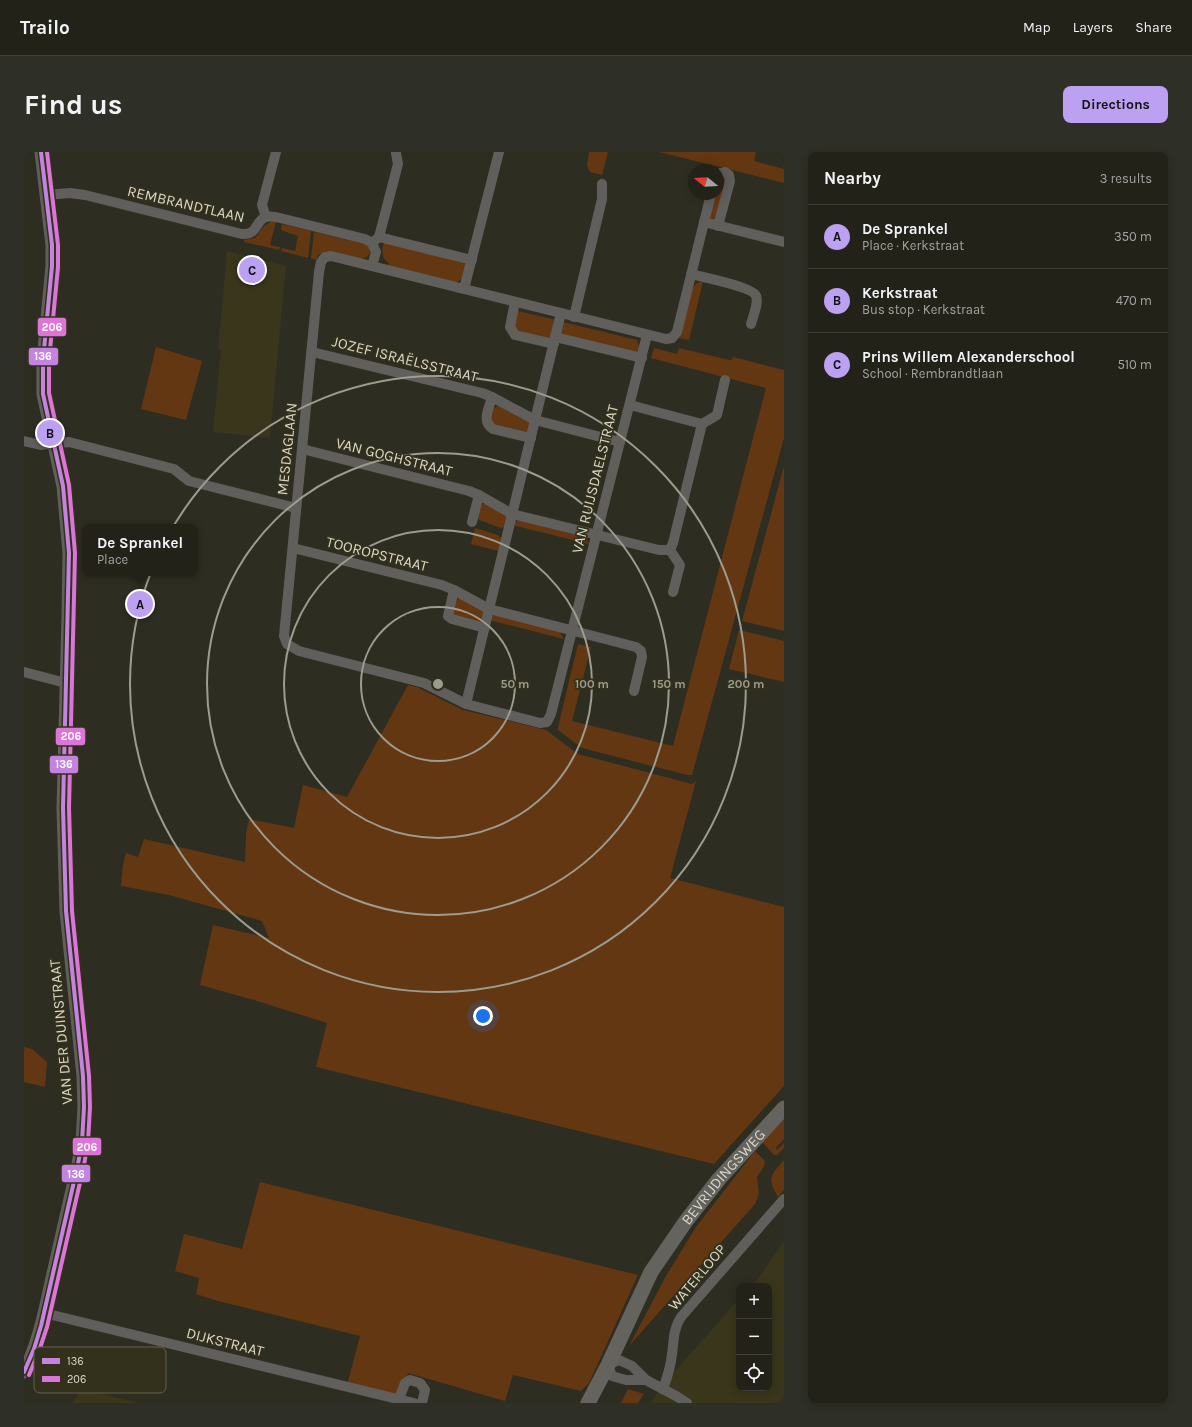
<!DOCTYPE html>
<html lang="en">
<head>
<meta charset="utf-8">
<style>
	:root { --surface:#222219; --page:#2e2f26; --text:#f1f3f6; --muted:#a2a4a2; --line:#3f3f38; --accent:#bca0f2 }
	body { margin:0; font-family:Karla,sans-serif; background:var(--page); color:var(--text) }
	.controls { position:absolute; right:12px; bottom:12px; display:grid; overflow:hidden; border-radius:8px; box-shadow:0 2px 10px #0003 }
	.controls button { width:36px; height:36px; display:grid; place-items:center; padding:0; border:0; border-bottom:1px solid var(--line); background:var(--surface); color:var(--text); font:20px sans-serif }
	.compass { position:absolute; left:664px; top:12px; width:36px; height:36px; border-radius:50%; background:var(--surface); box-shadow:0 2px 10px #0003; rotate:288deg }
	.you { position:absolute; left:459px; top:864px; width:14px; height:14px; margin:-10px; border:3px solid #fff; border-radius:50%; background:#1a73e8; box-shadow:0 0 0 6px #1a73e833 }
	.badge { display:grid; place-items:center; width:26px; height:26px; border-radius:50%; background:var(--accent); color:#111; font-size:13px; font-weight:700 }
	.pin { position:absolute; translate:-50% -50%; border:2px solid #fff; box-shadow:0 1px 4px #0006 }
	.popup { position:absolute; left:58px; top:372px; width:116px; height:52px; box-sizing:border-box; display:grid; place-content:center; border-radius:8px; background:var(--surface); filter:drop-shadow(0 1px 3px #0005); font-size:13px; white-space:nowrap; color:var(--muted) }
	.popup b { font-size:15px; color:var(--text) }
	.popup::after { content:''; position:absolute; left:50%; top:100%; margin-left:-8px; border:8px solid transparent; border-top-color:var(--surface) }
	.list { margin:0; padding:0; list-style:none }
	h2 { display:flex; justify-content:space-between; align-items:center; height:52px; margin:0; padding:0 16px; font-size:17px }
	h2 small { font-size:13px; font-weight:400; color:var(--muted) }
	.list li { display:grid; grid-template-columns:26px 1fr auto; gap:12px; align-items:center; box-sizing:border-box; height:64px; padding:0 16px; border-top:1px solid var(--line) }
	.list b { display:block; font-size:15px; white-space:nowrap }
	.list p { margin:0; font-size:13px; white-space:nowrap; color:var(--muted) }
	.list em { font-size:13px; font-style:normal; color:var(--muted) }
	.icon { flex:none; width:22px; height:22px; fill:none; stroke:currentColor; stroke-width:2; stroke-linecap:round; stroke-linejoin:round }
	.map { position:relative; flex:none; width:760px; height:1251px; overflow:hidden; border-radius:8px }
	header { display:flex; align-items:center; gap:24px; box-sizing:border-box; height:56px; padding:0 20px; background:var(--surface); border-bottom:1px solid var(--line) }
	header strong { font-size:19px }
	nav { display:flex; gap:22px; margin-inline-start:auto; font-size:14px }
	.intro { display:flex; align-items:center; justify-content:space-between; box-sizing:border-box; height:96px; padding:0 24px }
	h1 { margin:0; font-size:28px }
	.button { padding:10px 18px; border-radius:8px; background:var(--accent); color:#111; font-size:14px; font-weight:700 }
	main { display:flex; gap:24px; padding:0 24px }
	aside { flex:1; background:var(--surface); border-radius:8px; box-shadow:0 2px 10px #0003 }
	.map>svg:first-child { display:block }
	.built { fill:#39361b }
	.green { fill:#643713 }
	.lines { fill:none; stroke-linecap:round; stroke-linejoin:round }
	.minor { stroke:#615f5b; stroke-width:10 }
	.tertiary { stroke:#615f5b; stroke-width:13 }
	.secondary { stroke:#64635d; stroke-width:15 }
	.bus-1-casing { stroke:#33311c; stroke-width:7 }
	.bus-2-casing { stroke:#33311c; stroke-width:7 }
	.bus-1 { stroke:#c483df; stroke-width:4 }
	.bus-2 { stroke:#dc75d8; stroke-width:4 }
	.ring { fill:none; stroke:#9c9c8f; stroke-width:2 }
	.labels { text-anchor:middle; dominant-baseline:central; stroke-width:3.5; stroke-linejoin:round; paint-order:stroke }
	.street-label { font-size:15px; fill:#d8d7ca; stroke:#33311c }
	.key { fill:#33311c; stroke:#656350; stroke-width:1 }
	.key-label { font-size:11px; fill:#d8d7ca }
	.centre { fill:#9c9c8f; stroke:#33311c; stroke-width:2 }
	.ring-label { font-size:12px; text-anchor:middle; font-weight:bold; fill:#9c9c8f; stroke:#33311c; stroke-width:3.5; stroke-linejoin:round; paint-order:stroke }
	.line-badge { stroke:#33311c; stroke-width:1.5 }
	.badge-label { font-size:11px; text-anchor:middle; font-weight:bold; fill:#fff }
</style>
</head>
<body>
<header>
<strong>Trailo</strong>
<nav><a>Map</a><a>Layers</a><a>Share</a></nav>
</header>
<div class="intro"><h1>Find us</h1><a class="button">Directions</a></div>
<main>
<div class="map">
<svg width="760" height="1251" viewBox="0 0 760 1251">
	<rect width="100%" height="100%" fill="#2e2d21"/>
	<g class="built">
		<path d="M203,99l59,15 -16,172 -57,-6 8,-82h-3z"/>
		<path d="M760,1089v162h-134l25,-32 64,-72v89h30v-102h-18l9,-10z"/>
		<path d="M58,1237l57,14h-67z"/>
	</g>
	<g class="green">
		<path d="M565,0h19l-6,23 -12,-3 -3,-6z"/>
		<path d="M635,0h97l-2,9 30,8v14z"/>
		<path d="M699,24l3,3 -11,41 -5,-2 5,-24h3l1,-15z"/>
		<path d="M247,70h5l-6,23 10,2 -1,3 -35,-8v-2l11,-2 10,-13z"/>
		<path d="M258,72l29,7 -3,27 -27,-7 1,-3 13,3 3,-15 -15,-5 -2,-2z"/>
		<path d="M290,80l51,12 4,3 1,6 -3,4 -6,2 -35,-8 -8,4 -2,5 -5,-2z"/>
		<path d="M361,89l79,22 2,2 -4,14 -5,3h-3l-66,-16 1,-3c-8,-4 -8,-15 -4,-22z"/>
		<path d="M679,129l-14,59 -10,-2 12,-49 6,-6z"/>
		<path d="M494,159l38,9 -6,19 -32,-8 -3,-5z"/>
		<path d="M539,170l74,18 2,6 -2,9 -79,-19z"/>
		<path d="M132,195l46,14 -16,59 -45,-11z"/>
		<path d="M630,196l23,6 2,-6 50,12h3l1,-3 51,13v68l-92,337h-5l-105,-27 -24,-18v-3l20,-83 13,3 -19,74 101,25 93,-358 -115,-30z"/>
		<path d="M474,254l32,17 -3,9 -34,-8c-3,-7 -3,-15 5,-18z"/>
		<path d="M760,314v165l-42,-10z"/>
		<path d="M459,352h3l22,13 -3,10 -4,1 -22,-8 -1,-2 3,-13z"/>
		<path d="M495,368l66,17 4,7 -77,-19 2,-3z"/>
		<path d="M451,376l23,7 4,4 -3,12 -28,-7z"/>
		<path d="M435,446l23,12 2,2 1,6 -5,4 -26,-7 -1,-3 4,-12z"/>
		<path d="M470,463l66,17 4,7 -75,-19z"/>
		<path d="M715,478l45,11v41l-55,-13z"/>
		<path d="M384,533l9,2 46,23 83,20 32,24 114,30 4,-3 -26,97 114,29v179l-70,78 -398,-97 11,-44 -73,-23 -54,-15 13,-60 56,13 -7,-17 -93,-26 -48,-9 2,-21 3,-12 12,4 6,-18 101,23 1,-28 3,-15 45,9 9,-43 44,12z"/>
		<path d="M0,895l8,2 15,13 -2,25 -21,-5z"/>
		<path d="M760,966v21l-8,9 1,2 7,-7v5l-7,7h-3l-12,-13z"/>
		<path d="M731,999l9,9 1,5 -8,12 2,17 -4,10 -126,142 37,-70 30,-49z"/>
		<path d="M760,1008v30l-6,7c-11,-19 -8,-21 6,-37z"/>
		<path d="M236,1030l378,93 -49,108 -8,8 -68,-16 -8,26 -97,-28 -8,28 -54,-12 14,-53 -142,-35 -22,-7 3,-16 -24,-7 9,-37 58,15z"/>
		<path d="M604,1237l16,5 -6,9h-17z"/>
	</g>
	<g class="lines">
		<g class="minor">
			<path d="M694,22l7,-2 4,3 1,6 -12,45"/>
			<path d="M22,43l24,-2 15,2 157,39c17,1 13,-14 24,-17 3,-1 7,0 10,0l89,22 7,4 7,-6 93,23"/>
			<path d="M242,65l-4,-12 14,-53"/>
			<path d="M680,70l80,20"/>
			<path d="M355,85l19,-73 -2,-11"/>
			<path d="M348,114l4,-14 -4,-9"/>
			<path d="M667,122c11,3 62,13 65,22 3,7 -3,20 -5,28"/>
			<path d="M440,137l35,-137"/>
			<path d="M491,150l-5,25 5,8 39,9"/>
			<path d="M550,165l28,-118v-15"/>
			<path d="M623,183l-96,379 -4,8 -7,1 -74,-19 -42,-21 -125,-32 -12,-7 -3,-8 35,-364 2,-10 4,-5 6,-1 335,83 6,-1 5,-6 34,-138"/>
			<path d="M531,185l87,21"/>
			<path d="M288,200l170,41 10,4 43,23 85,22"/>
			<path d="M468,245c-3,12 -11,24 1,32l38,9"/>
			<path d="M606,253l72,19"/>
			<path d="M0,289l17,4 28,-3 105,27 15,12 107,27"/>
			<path d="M278,297l167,42 10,4 33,19 147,36h11"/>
			<path d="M448,370l7,-27"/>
			<path d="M269,396l149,37 12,5 35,19 147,38 5,4 1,6 -8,34"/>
			<path d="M646,398l3,-7 29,-119 15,-9 8,-35"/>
			<path d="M646,398l10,15 -7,27"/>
			<path d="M430,438l-6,26 4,3 33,9"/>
			<path d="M0,520l42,11"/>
			<path d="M442,552l95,-391"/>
			<path d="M20,1161l370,90"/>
			<path d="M622,1228h-20l-14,-4 -4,-11 11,-5 13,6 14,14 30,16 11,7"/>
			<path d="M639,1237c4,-11 8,-23 9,-35 2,-13 1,-25 9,-37l103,-118"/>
			<path d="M375,1247l6,-16 5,-3 10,3 5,7 -3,13"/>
		</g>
		<path class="tertiary" d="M0,1220c15,-30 21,-62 28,-94 9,-38 17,-76 26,-114l4,-22 2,-35 -1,-31 -17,-165 -3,-103 5,-193 1,-62 -6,-67 -20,-92v-34l9,-94v-21l-11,-93"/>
		<path class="secondary" id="s1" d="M564,1251l20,-38 43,-93 35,-51 33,-42 65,-71"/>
		<defs>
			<path id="bus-1" d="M0,1220l10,-23 7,-23 37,-162 4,-22 2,-35 -1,-31 -17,-165 -3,-103 6,-255 -6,-67 -20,-92v-34l9,-94v-21l-11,-93"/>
			<path id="bus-2" d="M5,1223l10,-24 8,-24 37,-162 4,-23 2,-35 -1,-31 -17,-165 -3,-103 6,-255 -6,-68 -20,-92v-33l9,-93v-22l-11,-93"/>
		</defs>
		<use href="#bus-1" class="bus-1-casing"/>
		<use href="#bus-2" class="bus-2-casing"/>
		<use href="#bus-1" class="bus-1"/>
		<use href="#bus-2" class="bus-2"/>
	</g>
	<g class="ring">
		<circle cx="414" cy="532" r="77"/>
		<circle cx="414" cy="532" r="154"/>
		<circle cx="414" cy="532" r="231"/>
		<circle cx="414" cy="532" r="308"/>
	</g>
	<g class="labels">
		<g class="street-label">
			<text transform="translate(162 52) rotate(13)">REMBRANDTLAAN</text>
			<text transform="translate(381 207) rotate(14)">JOZEF ISRAËLSSTRAAT</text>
			<text transform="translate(263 297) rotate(-84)">MESDAGLAAN</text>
			<text transform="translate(370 305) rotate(14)">VAN GOGHSTRAAT</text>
			<text transform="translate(571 327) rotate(-76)">VAN RUIJSDAELSTRAAT</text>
			<text transform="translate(353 402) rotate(14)">TOOROPSTRAAT</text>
			<text transform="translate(37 880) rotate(-95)">VAN DER DUINSTRAAT</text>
			<text stroke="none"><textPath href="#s1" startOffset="265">BEVRIJDINGSWEG</textPath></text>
			<text transform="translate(673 1125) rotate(-50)">WATERLOOP</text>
			<text transform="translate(201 1190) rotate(14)">DIJKSTRAAT</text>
		</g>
	</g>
	<rect x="10" y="1195" width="132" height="46" rx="6" class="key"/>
	<rect x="18" y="1206" width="18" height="6" fill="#c483df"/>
	<rect x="18" y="1224" width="18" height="6" fill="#dc75d8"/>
	<g class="key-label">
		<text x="43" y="1213">136</text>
		<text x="43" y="1231">206</text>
	</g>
	<circle cx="414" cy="532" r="6" class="centre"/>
	<g class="ring-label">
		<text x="491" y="536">50 m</text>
		<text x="568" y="536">100 m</text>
		<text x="645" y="536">150 m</text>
		<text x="722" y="536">200 m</text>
	</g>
	<g class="line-badge">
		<rect x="13" y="165" width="30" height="20" rx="4" fill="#dc75d8"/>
		<rect x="4" y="195" width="31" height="19" rx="4" fill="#c483df"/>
		<rect x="31" y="575" width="31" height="19" rx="4" fill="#dc75d8"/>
		<rect x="25" y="603" width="30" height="19" rx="4" fill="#c483df"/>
		<rect x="48" y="985" width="30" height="19" rx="4" fill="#dc75d8"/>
		<rect x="37" y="1012" width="30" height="19" rx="4" fill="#c483df"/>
	</g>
	<g class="badge-label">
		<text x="28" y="179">206</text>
		<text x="19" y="208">136</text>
		<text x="47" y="588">206</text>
		<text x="40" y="616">136</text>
		<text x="63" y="999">206</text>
		<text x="52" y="1026">136</text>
	</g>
</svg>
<div class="controls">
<button>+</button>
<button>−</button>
<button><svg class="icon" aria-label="locate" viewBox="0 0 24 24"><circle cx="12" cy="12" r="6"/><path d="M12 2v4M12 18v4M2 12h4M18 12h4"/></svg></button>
</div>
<svg class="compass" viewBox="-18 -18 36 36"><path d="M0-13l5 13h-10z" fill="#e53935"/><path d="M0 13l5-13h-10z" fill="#a2a4a2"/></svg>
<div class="you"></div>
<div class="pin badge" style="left:116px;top:452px">A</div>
<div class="popup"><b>De Sprankel</b>Place</div>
<div class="pin badge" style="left:26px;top:281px">B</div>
<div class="pin badge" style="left:228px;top:118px">C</div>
</div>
<aside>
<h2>Nearby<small>3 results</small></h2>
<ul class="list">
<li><span class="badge">A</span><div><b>De Sprankel</b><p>Place · Kerkstraat</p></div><em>350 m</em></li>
<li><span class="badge">B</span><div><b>Kerkstraat</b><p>Bus stop · Kerkstraat</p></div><em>470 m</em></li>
<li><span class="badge">C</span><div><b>Prins Willem Alexanderschool</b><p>School · Rembrandtlaan</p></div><em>510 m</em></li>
</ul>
</aside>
</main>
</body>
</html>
